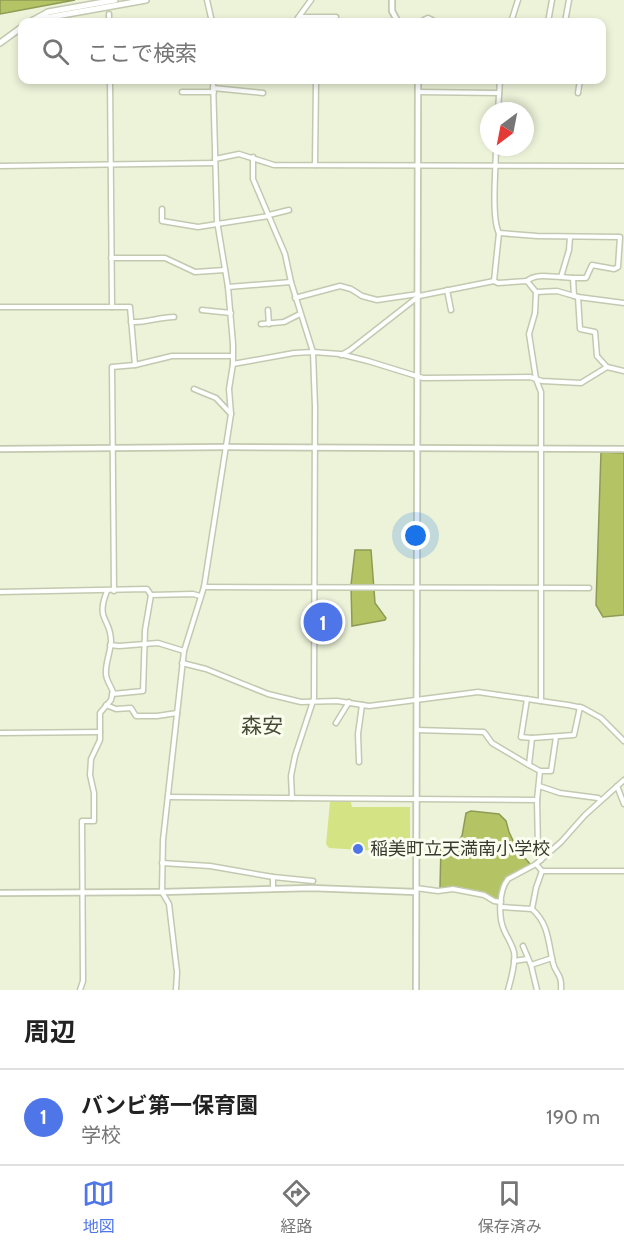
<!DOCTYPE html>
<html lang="ja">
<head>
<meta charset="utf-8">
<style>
	:root { --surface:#fff; --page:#f6f6f6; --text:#222; --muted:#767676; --line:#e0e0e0; --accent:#4f76e9 }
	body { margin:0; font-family:Cabin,"Noto Sans JP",sans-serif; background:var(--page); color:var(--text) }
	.compass { position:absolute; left:480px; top:102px; width:54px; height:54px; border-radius:50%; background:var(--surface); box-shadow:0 3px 9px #0003; rotate:212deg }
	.you { position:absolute; left:416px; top:536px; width:21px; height:21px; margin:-15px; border:4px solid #fff; border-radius:50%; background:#1a73e8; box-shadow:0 0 0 9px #1a73e833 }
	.badge { display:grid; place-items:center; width:39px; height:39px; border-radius:50%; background:var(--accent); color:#fff; font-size:20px; font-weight:700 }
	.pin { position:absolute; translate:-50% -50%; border:3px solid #fff; box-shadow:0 2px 6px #0006 }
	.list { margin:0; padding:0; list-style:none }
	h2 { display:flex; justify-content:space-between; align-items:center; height:78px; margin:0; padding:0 24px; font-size:26px }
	h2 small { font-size:20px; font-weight:400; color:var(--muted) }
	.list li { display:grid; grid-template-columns:39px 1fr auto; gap:18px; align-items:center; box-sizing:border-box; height:96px; padding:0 24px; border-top:2px solid var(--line) }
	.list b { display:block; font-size:22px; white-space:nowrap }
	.list p { margin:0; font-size:20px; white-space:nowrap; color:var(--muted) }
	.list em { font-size:20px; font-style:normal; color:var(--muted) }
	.icon { flex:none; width:33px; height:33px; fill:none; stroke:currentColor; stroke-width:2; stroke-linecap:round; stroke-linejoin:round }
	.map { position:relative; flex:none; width:624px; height:990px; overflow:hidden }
	.search { position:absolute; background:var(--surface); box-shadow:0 3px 9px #0003; left:18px; right:18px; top:18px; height:66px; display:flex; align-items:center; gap:15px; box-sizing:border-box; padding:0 21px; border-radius:12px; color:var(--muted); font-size:22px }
	.sheet { height:174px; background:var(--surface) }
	nav { display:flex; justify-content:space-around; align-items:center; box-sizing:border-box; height:84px; border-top:2px solid var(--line); background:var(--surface); font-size:16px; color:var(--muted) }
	nav a { display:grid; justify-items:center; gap:3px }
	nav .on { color:var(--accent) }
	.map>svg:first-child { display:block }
	.green { fill:#d4e484 }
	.water { fill:#b4c464; stroke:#8f9b54; stroke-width:1.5 }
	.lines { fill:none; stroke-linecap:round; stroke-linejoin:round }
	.minor-casing { stroke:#c3c9b0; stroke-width:7 }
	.tertiary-casing { stroke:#c3c9b0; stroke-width:8 }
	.primary-casing { stroke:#c3c9b0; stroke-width:8 }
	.minor { stroke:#fff; stroke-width:4 }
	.tertiary { stroke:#fff; stroke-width:4.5 }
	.primary { stroke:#fff; stroke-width:5 }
	.poi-dot { fill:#4f76e9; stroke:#fbfeef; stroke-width:2 }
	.labels { text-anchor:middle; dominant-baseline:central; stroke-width:6; stroke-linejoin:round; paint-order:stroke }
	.poi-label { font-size:18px; fill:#383a30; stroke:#fbfeef; text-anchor:start }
	.quarter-label { font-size:21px; fill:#474b36; stroke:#fbfeef }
</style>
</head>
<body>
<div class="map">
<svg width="624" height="990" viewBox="0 0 624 990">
	<rect width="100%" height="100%" fill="#edf3d9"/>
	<path class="green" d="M330,802h21l1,5h58v46l-81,-5 -3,-4z"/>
	<g class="water">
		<path d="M0,0h75l-75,14z"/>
		<path d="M601,452l23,1v162l-21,2 -7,-12z"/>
		<path d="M355,550h16l4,53 11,15 -1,2 -33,6 -1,-41z"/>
		<path d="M471,811l28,3 7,7 3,11 8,17 14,16c-20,10 -28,10 -32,33l-2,2c-19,-7 -36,-15 -57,-12l1,-43 18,-5 3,-4 4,-23z"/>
	</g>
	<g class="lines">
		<defs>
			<g id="minor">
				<path d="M207,0l5,22"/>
				<path d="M299,17h37"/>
				<path d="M109,22v-8"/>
				<path d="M242,22h27"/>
				<path d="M295,22l16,-22"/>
				<path d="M420,22l8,-4 8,4"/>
				<path d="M511,22l7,-22"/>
				<path d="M548,22l4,-22"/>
				<path d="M565,22l4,-22"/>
				<path d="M110,80l2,227"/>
				<path d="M213,88l50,5"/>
				<path d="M182,92h32"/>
				<path d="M419,92l80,1"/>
				<path d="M578,93l2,-13"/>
				<path d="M498,111l2,-31"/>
				<path d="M253,157v22l32,75 6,28 22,70 2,55 -1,291 -19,58 -4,20 1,22"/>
				<path d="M215,159l24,-5 35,11 350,1"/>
				<path d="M315,165l1,-85"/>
				<path d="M0,166l215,-3"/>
				<path d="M162,209v12l36,6 71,-11"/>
				<path d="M269,215l20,-5"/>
				<path d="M499,233l38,3 83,1 -2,30 -4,2 -22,-4 -6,13h-13l1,18"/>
				<path d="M570,237l-1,13 -8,27 12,1"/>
				<path d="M111,258h54l30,14 30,-2"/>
				<path d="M494,281l5,-48c-8,-15 -3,-67 -3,-86"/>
				<path d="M527,281c9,-8 23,-4 34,-4"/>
				<path d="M228,287l63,-5"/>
				<path d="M447,290l4,20"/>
				<path d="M536,292l-1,21 -6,21 7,45 5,13v309"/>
				<path d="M578,297l2,32 15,3 2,24 10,11"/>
				<path d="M295,298l45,-12 11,3 11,7 15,4 41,-6"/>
				<path d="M0,307h130l5,58"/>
				<path d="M202,310l29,3"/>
				<path d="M268,310l1,14"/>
				<path d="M131,322c16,1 27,-5 43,-5"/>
				<path d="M261,324l23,-2 16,-8"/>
				<path d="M341,355l9,-5 69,-54 75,-15 4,2 29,-2 9,11 21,-1 21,6 46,6"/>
				<path d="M233,364l61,-11 19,-1 27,2 28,7 55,17 107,-1 12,4 39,2 26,-16 17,4"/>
				<path d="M194,389l22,9 15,16"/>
				<path d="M204,587l385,1"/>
				<path d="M114,591l-2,-224 23,-2 37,-9h60"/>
				<path d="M0,592l147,-3 4,6 42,-1 7,2"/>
				<path d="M110,645l9,1 39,-3 26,8"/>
				<path d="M182,663l24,6 62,25 33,8 36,-1 32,5 109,-14 90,13 15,3 18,10 23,23"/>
				<path d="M112,694l31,-3 2,-61 6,-35"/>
				<path d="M527,699l-6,38 11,1 -3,27 11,6 -3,29 1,48 3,12"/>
				<path d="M106,705l10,4 15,-1 5,8h21l20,-3"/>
				<path d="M336,723l13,-21"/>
				<path d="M417,730l67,2 8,11 37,22"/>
				<path d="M0,733l100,-1"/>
				<path d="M532,738l42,-3 6,-28"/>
				<path d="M359,762l-1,-28 4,-29"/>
				<path d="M540,771h11l5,-34"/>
				<path d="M539,786l21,7 38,5 2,2"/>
				<path d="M617,786l7,18"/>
				<path d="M168,797l369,3"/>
				<path d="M162,863l48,3 63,11 40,4"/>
				<path d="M536,864l6,7h82"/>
				<path d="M542,871l-6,17 -4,21c17,15 16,33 21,54 3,12 9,10 8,27"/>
				<path d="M416,888l22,3 15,-2 31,6 10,6 7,1"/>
				<path d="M273,889v-12"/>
				<path d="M501,907l31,2"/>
				<path d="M523,946l8,19 6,25"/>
				<path d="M514,961l13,-2"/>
				<path d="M531,965l21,-7"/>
				<path d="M80,990l3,-9 -1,-160h12v-28l-4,-18 1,-16 9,-19v-27l11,-13 2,-8c-2,-6 -7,-12 -7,-18 -1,-11 5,-23 5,-33 0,-23 -16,-20 -4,-50"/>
				<path d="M176,990l1,-18 -8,-68 -7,-12 1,-52 21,-189 20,-64 27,-173 -2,-25 4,-25v-20l-5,-57 -11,-66 -4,-141"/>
				<path d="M508,990c3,-11 8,-27 6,-38 -2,-8 -7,-15 -10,-22 -6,-14 -5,-40 4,-51l28,-15 25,-22 24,-27 39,-35"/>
			</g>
			<g id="tertiary">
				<path d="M392,0v11l6,11"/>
				<path d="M0,449l226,-2 398,2"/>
				<path d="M0,893l162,-1 149,-4 105,4"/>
				<path d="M416,990l2,-910"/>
			</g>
			<g id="primary">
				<path d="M34,20l112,-20"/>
				<path d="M30,22l18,-10 67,-12"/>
				<path d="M0,43l22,-16"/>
			</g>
		</defs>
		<use href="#minor" class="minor-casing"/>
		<use href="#tertiary" class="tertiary-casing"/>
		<use href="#primary" class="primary-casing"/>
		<use href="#minor" class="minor"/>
		<use href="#tertiary" class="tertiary"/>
		<use href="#primary" class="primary"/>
	</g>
	<circle class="poi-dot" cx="358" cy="849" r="6"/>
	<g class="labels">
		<g class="poi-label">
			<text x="370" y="849">稲美町立天満南小学校</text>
		</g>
		<g class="quarter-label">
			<text x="262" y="725">森安</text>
		</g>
	</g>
</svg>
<svg class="compass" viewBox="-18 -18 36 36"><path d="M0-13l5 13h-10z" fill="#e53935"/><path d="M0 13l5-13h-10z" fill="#767676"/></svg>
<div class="you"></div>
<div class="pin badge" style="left:323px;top:622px">1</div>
<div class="search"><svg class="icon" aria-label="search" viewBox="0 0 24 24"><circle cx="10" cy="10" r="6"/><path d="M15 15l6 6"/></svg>ここで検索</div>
</div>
<section class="sheet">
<h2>周辺<small></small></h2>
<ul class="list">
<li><span class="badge">1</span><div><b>バンビ第一保育園</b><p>学校</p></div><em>190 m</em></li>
</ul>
</section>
<nav>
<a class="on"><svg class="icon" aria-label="map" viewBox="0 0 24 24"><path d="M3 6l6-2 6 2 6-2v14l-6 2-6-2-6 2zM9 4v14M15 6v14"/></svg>地図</a>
<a><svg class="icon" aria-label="directions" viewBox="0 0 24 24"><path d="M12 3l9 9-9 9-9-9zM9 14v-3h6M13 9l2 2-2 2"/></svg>経路</a>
<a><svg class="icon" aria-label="saved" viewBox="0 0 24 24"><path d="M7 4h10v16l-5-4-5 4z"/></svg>保存済み</a>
</nav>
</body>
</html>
